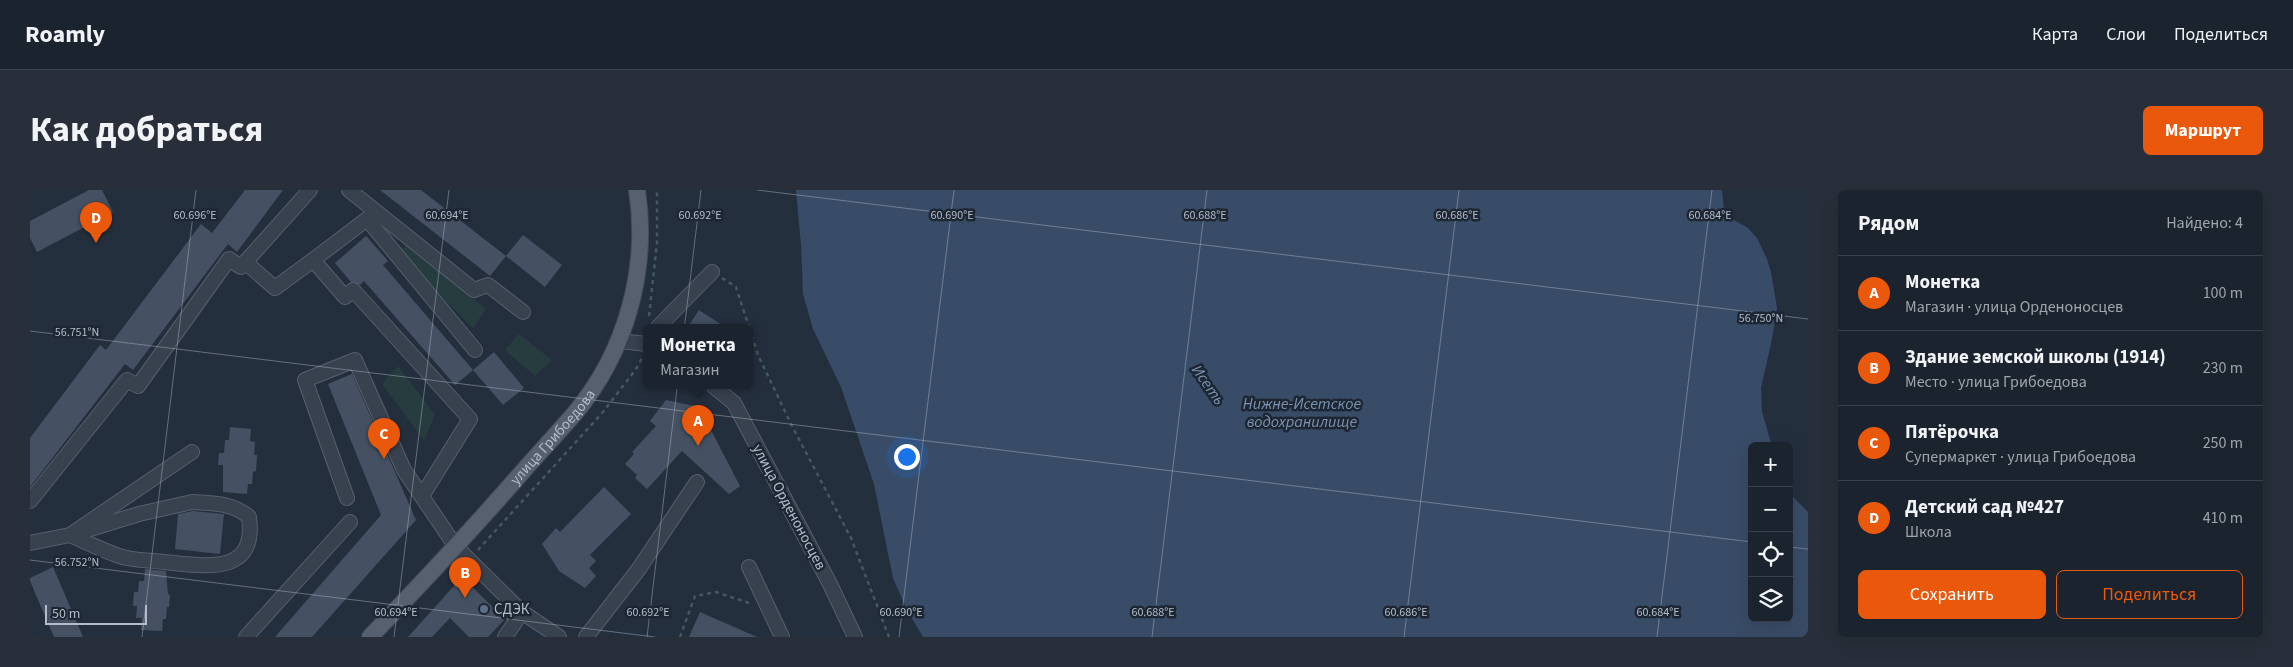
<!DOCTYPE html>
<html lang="ru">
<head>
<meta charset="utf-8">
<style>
	:root { --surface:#1b232e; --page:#282f3a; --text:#f1f3f6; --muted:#a0a4aa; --line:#39404a; --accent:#ea580c }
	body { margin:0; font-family:"Source Sans 3",sans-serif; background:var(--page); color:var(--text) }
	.controls { position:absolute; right:15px; bottom:15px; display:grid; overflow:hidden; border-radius:8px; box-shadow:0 5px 20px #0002 }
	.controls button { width:45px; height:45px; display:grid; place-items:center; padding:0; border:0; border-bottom:1px solid var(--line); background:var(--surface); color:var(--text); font:25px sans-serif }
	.scale { position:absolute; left:15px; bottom:12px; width:102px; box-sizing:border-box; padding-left:5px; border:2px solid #b4bcc9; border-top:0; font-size:14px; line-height:18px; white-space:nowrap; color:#b4bcc9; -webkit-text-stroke:4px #1d2633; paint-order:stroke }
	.you { position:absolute; left:876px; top:266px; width:18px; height:18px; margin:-12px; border:4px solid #fff; border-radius:50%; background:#1a73e8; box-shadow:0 0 0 8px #1a73e833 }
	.badge { display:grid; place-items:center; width:32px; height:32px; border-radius:50%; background:var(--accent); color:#fff; font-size:16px; font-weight:700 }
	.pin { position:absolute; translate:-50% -41px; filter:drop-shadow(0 1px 2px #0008) }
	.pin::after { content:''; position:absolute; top:26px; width:18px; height:15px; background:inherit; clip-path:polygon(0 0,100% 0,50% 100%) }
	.popup { position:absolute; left:613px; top:134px; width:110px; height:65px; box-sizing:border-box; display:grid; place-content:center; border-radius:8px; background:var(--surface); filter:drop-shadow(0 1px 4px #0005); font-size:16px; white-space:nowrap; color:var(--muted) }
	.popup b { font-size:19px; color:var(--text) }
	.popup::after { content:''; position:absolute; left:50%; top:100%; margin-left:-10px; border:10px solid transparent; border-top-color:var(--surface) }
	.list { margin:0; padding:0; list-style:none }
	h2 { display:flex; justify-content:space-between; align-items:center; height:65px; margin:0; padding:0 20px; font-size:21px }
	h2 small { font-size:16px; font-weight:400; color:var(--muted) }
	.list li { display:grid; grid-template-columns:32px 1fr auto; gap:15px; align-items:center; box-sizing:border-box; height:75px; padding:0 20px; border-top:1px solid var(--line) }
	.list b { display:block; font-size:19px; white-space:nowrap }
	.list p { margin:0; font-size:16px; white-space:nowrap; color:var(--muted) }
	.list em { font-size:16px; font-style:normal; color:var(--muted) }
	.actions { display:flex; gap:10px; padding:15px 20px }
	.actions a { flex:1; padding:11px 0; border:1px solid var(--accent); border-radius:8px; text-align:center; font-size:18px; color:var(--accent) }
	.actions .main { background:var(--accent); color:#fff }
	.icon { flex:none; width:28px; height:28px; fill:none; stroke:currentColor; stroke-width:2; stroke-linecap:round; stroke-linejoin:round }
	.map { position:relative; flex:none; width:1778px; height:447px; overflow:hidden; border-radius:8px }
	header { display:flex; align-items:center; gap:30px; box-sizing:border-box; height:70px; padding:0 25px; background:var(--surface); border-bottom:1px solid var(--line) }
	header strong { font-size:24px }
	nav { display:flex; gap:28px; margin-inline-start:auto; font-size:18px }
	.intro { display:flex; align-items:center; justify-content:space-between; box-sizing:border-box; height:120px; padding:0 30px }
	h1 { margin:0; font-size:35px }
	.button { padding:12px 22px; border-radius:8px; background:var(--accent); color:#fff; font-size:18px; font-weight:700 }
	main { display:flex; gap:30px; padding:0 30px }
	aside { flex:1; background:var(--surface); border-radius:8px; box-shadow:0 5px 20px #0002 }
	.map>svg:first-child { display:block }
	.green { fill:#263c3f }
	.water { fill:#394c67 }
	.building { fill:#455162 }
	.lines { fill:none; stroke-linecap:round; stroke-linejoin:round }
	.minor-casing { stroke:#565f6c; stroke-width:16 }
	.major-casing { stroke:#414a57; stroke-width:18 }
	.path { stroke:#44595c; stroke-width:2.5; stroke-dasharray:4 4; stroke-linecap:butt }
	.minor { stroke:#38414e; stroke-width:14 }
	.major { stroke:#56606e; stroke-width:16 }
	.ticks { fill:none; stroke:#b4bcc9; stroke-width:1; stroke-opacity:0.45 }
	.service-dot { fill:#5c6f8a; stroke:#1d2633; stroke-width:2 }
	.labels { text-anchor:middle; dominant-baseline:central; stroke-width:5; stroke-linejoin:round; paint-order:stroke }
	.street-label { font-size:15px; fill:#b4bcc9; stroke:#1d2633 }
	.poi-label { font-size:15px; fill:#b4bcc9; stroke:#1d2633; text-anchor:start }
	.water-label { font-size:16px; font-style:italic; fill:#7c92b1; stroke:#1d2633 }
	.ticks-label { font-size:12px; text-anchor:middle; fill:#b4bcc9; stroke:#1d2633; stroke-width:5; stroke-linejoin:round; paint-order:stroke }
</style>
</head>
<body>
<header>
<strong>Roamly</strong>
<nav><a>Карта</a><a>Слои</a><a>Поделиться</a></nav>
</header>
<div class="intro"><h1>Как добраться</h1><a class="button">Маршрут</a></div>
<main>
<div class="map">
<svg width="1778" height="447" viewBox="0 0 1778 447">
	<rect width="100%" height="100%" fill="#242f3e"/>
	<g class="green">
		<path d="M378,54l78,65 -13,19 -75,-74z"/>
		<path d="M489,144l33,26 -17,16 -30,-26z"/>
		<path d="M368,176l37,49 -11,25 -42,-56z"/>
	</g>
	<path class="water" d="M766,0h926l2,21 3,5 21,12 9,10 10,21 4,13 6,36 -5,31 -11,49 1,24 10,34h-20v172h37v-125l19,19v125h-885l-16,-27 -14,-32 -19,-94 -33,-97 -28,-58 -10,-35 -2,-49z"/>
	<g class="building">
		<path d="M59,0h13l11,22 -76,40 -7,-14v-17z"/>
		<path d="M215,0h38l-46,62 -9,-8 -95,126 -8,-6 -95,123v-49l70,-93 6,5 95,-126 11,9z"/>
		<path d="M350,0h41l85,66 -16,20z"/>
		<path d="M493,45l39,30 -17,22 -39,-31z"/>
		<path d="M336,46l22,25 -5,4 90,105 -18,15 -91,-104 -4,4 -9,-3 -16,-19z"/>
		<path d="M669,120l26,17h-37z"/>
		<path d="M464,162l30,36 -21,17 -30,-35z"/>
		<path d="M322,184l64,146 -104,117h-37l106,-122 -53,-131z"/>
		<path d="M636,210l33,7 41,79 -11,8 -47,-43 -35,38 -12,-11 2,-3 -12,-11 9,-10 -2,-2 24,-26 -6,-5z"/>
		<path d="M200,237l21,2 -1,12 5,1 -1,13h3l-1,16 -3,1 -1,12h-4l-1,10 -24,-2v-27h-5l1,-12h5l1,-13h4z"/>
		<path d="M574,297l27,27 -41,41 6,6 -7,7 7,8 -11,12 -26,-17 -17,-27 14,-16 4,4z"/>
		<path d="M163,321l31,3 -4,40 -45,-5 3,-35z"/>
		<path d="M23,377l30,70h-29l-24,-56v-3z"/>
		<path d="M115,379l21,2 2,23 2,1 -1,12h-2l-1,12h-3l-1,12 -21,-1 1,-12h-6l1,-12h-4l1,-14h4l1,-11h5z"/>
		<path d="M432,387l43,42 -17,18h-19l-19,-19 -18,19h-24z"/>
		<path d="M670,422l57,25h-68z"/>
	</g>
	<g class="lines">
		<defs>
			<g id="minor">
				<path d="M319,0l125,100 14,-5 35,27"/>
				<path d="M215,72l30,26 38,-28"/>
				<path d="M628,137l54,-55"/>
				<path d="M589,151l28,3"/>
				<path d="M682,195l22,18 96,181 25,53"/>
				<path d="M392,306l48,-77 -117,-129 -8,7 -32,-37 54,-41 108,131"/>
				<path d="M317,308l-42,-118 50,-20 49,110 52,77 66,65 37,25"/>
				<path d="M0,311l97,-121 11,6 91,-127 12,8 69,-77"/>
				<path d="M162,312c21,1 41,1 57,15 8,59 -43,49 -84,45 -14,-2 -32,-1 -46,-6 -17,-6 -33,-14 -49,-21l69,-21z"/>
				<path d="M0,353l40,-8 122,-83"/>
				<path d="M719,377l33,70"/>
				<path d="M216,447l104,-115"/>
				<path d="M475,447l17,-25"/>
				<path d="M556,447l52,-67 59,-88"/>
			</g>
			<g id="major">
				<path id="s1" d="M340,447c50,-52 99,-104 147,-159 19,-22 39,-43 58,-65 51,-61 74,-144 62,-223"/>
			</g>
		</defs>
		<use href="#minor" class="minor-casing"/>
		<use href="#major" class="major-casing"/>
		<g class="path">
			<path d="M692,88l14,9 13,40"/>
			<path d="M619,126l8,-73v-53"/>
			<path d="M719,138l9,27 34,71 59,112 38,99"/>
			<path d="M448,360l125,-138 33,-43 7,-13"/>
			<path d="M650,447l15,-41 21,-4 33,11"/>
		</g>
		<use href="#minor" class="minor"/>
		<use href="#major" class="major"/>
	</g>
	<path class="ticks" d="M727,0l1051,129M0,141l1722,211M1759,357l19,2M0,370l625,77M112,447l54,-447M364,447l55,-447M617,447l54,-447M869,447l55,-447M1122,447l55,-447M1374,447l55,-447M1627,447l55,-447"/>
	<circle class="service-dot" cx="454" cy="419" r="5"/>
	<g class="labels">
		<g class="street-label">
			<text stroke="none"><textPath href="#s1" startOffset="271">улица Грибоедова</textPath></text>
			<text transform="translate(759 317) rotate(62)">улица Орденоносцев</text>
		</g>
		<g class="poi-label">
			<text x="464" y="419">СДЭК</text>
		</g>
		<g class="water-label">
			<text transform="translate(1178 195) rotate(55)">Исеть</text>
			<text x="1272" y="214">Нижне-Исетское<tspan x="1272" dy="18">водохранилище</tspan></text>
		</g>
	</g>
	<g class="ticks-label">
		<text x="165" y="29">60.696°E</text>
		<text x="417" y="29">60.694°E</text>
		<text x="670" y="29">60.692°E</text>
		<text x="922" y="29">60.690°E</text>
		<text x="1175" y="29">60.688°E</text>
		<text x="1427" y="29">60.686°E</text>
		<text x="1680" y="29">60.684°E</text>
		<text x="1731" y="132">56.750°N</text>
		<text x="47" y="146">56.751°N</text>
		<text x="47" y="376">56.752°N</text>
		<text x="366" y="426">60.694°E</text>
		<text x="618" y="426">60.692°E</text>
		<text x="871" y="426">60.690°E</text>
		<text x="1123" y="426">60.688°E</text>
		<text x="1376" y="426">60.686°E</text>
		<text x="1628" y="426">60.684°E</text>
	</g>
</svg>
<div class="controls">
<button>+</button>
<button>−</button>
<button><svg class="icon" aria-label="locate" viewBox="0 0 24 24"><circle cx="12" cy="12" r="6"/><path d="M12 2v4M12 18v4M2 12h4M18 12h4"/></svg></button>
<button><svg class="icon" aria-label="layers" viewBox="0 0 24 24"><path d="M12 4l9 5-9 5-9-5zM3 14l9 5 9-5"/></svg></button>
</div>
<div class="scale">50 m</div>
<div class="you"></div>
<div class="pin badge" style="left:668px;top:256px">A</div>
<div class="popup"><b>Монетка</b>Магазин</div>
<div class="pin badge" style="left:435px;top:408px">B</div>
<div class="pin badge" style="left:354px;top:269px">C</div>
<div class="pin badge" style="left:66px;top:53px">D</div>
</div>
<aside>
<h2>Рядом<small>Найдено: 4</small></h2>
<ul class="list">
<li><span class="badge">A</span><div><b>Монетка</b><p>Магазин · улица Орденоносцев</p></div><em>100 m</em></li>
<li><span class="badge">B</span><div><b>Здание земской школы (1914)</b><p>Место · улица Грибоедова</p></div><em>230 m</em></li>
<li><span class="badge">C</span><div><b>Пятёрочка</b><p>Супермаркет · улица Грибоедова</p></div><em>250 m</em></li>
<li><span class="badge">D</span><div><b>Детский сад №427</b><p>Школа</p></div><em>410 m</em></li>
</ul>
<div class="actions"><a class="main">Сохранить</a><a>Поделиться</a></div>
</aside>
</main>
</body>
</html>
